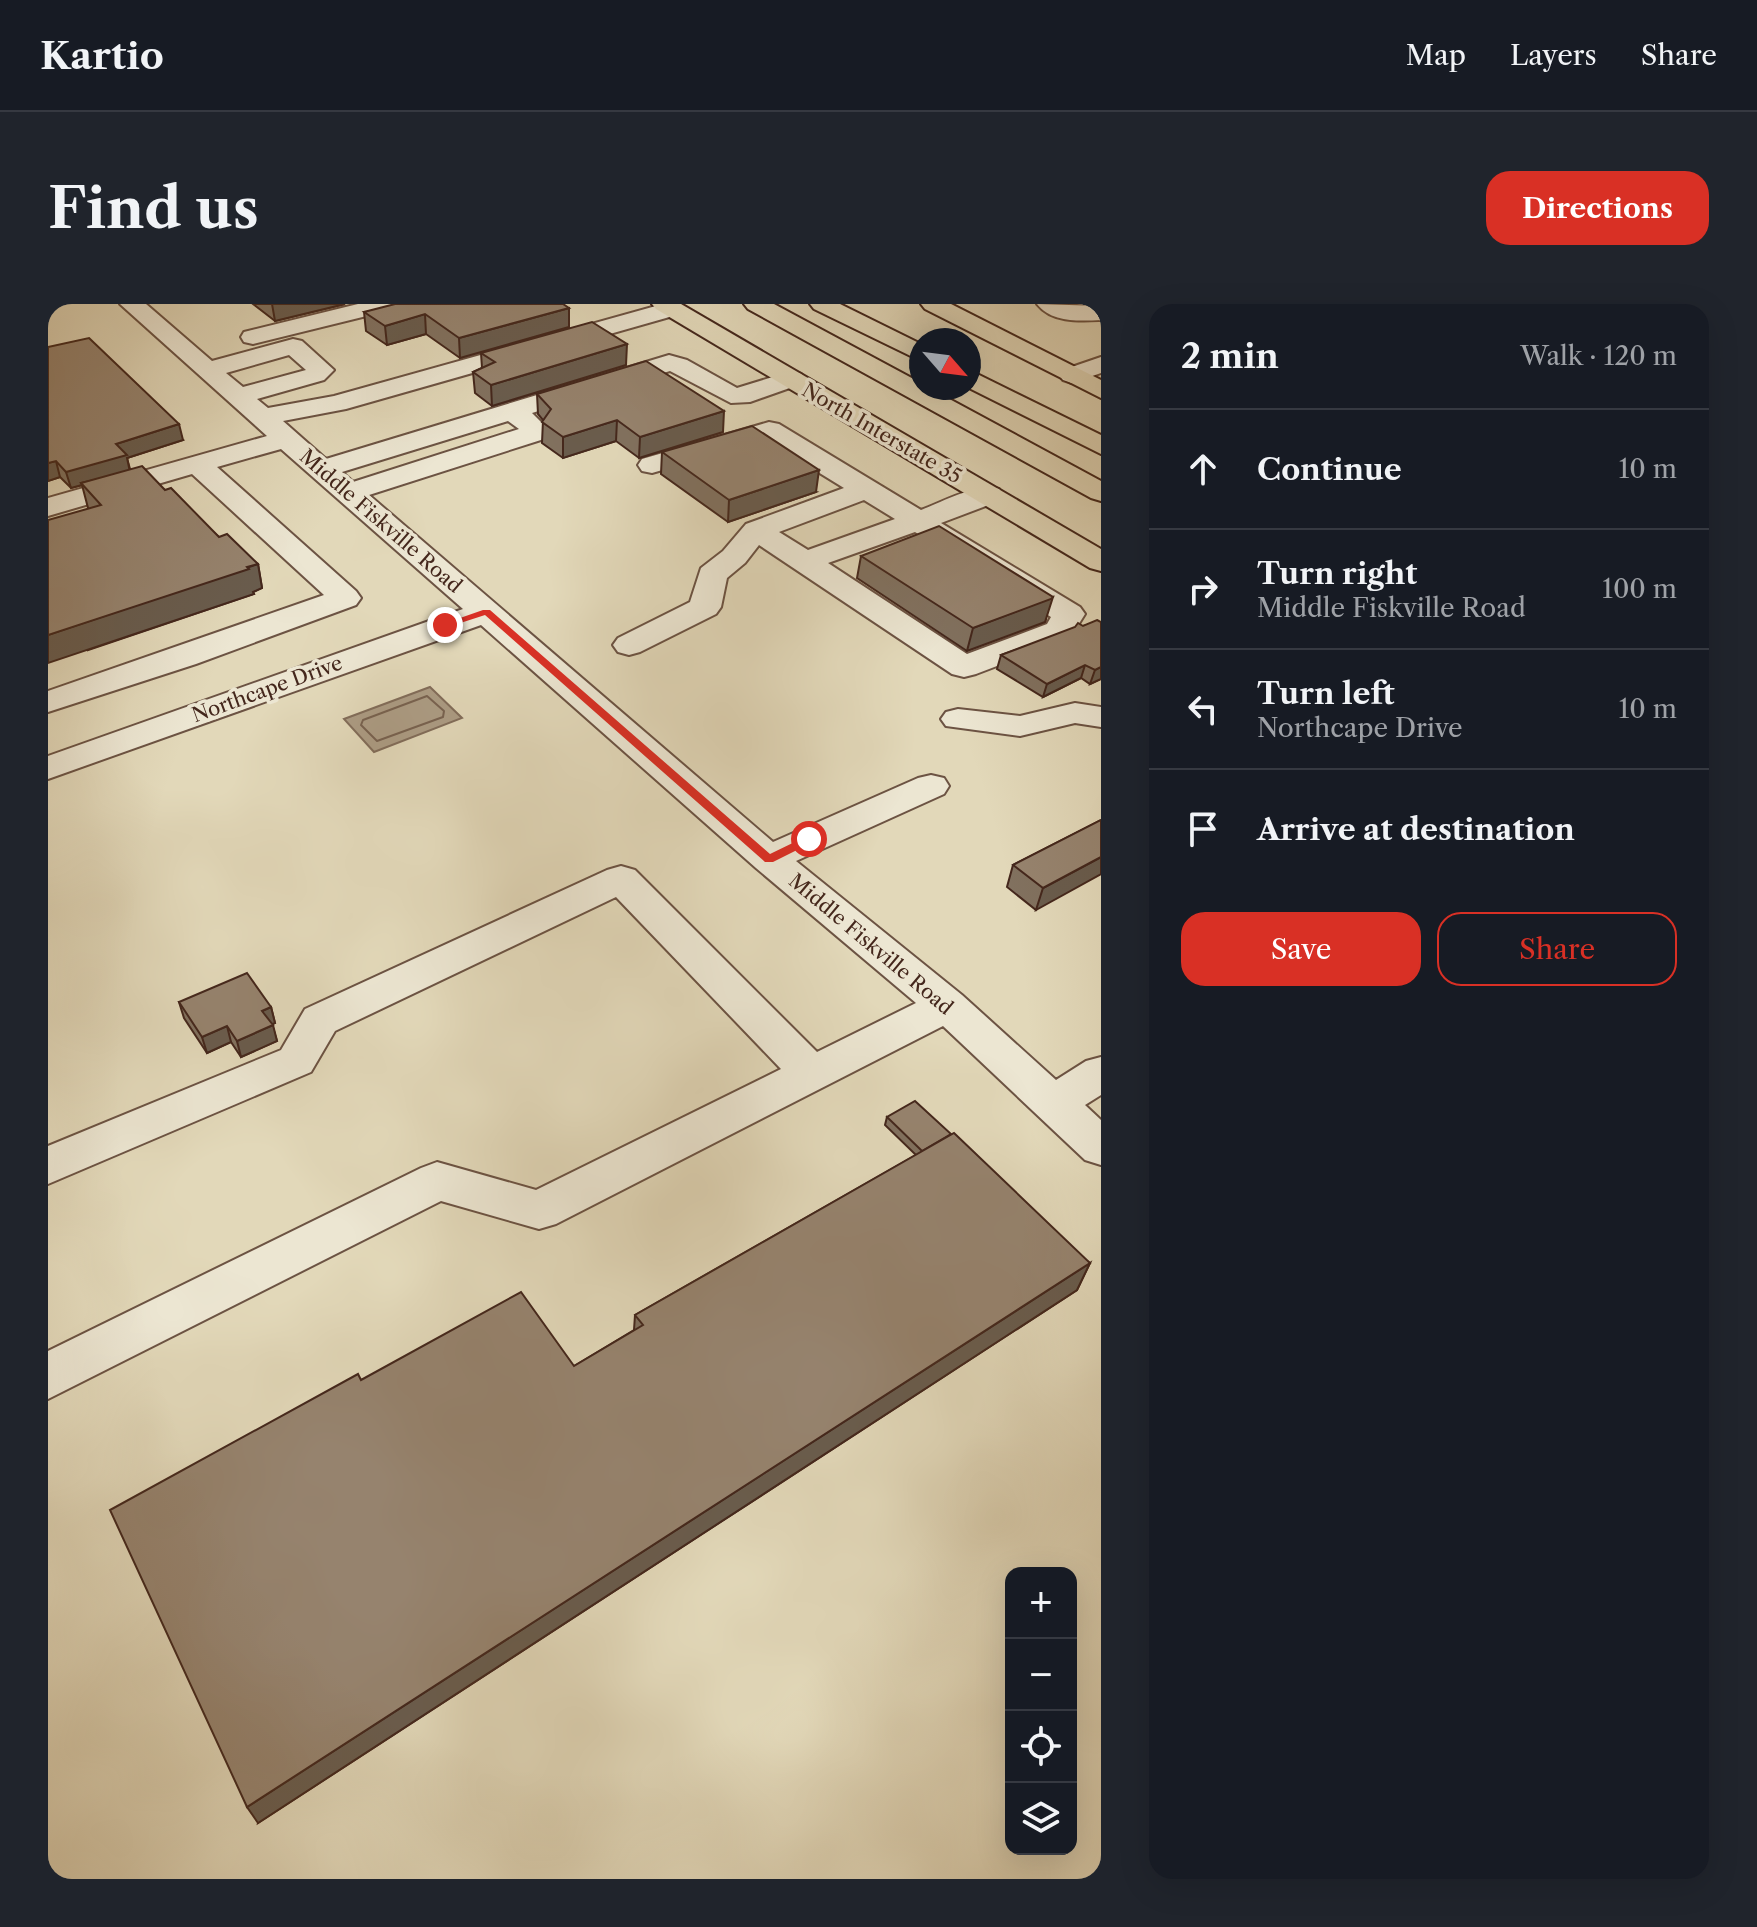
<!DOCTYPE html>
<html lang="en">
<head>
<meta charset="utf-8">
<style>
	:root { --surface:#171b24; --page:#20242c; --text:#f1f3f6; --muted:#9ea1a6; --line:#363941; --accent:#d93025 }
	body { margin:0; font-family:"Libre Caslon Text",serif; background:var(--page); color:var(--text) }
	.controls { position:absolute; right:24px; bottom:24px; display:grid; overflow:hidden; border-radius:16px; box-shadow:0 8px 32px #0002 }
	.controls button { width:72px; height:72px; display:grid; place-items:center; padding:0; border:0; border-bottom:2px solid var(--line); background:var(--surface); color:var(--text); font:40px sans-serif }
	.compass { position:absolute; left:861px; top:24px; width:72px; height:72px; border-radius:50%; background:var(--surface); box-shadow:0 8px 32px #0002; rotate:118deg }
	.stop { position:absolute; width:24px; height:24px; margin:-18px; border:6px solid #d93025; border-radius:50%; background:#fff }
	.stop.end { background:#d93025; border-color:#fff; box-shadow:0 2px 8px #0008 }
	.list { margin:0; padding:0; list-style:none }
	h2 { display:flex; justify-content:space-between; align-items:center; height:104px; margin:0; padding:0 32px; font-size:34px }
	h2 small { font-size:26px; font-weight:400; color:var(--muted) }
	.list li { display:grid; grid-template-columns:52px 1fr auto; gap:24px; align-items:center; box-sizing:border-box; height:120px; padding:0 32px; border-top:2px solid var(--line) }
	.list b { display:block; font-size:30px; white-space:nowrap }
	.list p { margin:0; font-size:26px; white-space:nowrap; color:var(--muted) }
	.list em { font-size:26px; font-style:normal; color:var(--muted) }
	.actions { display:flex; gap:16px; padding:24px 32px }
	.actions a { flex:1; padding:18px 0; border:2px solid var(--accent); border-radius:24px; text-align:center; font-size:28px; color:var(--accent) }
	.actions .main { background:var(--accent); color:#fff }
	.icon { flex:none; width:44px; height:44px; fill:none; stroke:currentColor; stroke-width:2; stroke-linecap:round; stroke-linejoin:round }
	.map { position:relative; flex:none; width:1053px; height:1575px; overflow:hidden; border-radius:24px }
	header { display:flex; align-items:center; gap:48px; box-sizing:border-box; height:112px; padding:0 40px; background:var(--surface); border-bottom:2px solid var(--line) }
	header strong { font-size:38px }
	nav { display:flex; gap:44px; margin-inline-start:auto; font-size:28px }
	.intro { display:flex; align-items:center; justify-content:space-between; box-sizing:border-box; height:192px; padding:0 48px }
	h1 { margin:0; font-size:56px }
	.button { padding:20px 36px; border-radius:24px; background:var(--accent); color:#fff; font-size:28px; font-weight:700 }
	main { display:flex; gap:48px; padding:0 48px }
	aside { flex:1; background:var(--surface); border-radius:24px; box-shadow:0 8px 32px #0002 }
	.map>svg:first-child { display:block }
	.water { fill:#ac9c84; stroke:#826d5a; stroke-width:2 }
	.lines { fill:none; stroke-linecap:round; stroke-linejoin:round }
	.shore { stroke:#786250; stroke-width:2 }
	.minor-casing { stroke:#6c5343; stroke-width:4 }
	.major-casing { stroke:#44271c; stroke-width:4 }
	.highway-casing { stroke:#44271c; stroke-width:4 }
	.minor { fill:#ece6d2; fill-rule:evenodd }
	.major { fill:#e2d8b9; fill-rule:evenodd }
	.highway { fill:#e2d8b9; fill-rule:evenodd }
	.wall { fill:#81715f; stroke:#44271c; stroke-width:2 }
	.shaded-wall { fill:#695c4d; stroke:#44271c; stroke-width:2 }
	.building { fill:#96836e; stroke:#44271c; stroke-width:2 }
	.route { fill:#d93025 }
	.labels { text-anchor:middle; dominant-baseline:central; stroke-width:7; stroke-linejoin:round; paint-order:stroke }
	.far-street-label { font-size:20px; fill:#44271c; stroke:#ece6d2 }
</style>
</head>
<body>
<header>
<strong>Kartio</strong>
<nav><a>Map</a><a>Layers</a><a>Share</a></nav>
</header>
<div class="intro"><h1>Find us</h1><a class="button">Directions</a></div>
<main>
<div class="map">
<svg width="1053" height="1575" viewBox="0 0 1053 1575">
	<rect width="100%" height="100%" fill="#e2d8b9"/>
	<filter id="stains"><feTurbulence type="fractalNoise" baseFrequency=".0025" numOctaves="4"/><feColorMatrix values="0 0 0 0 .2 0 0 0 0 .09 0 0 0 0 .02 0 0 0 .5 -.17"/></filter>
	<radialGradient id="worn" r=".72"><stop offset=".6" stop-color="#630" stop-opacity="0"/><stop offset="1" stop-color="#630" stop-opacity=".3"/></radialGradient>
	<path class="water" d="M382,383l32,31 -88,34 -30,-33z"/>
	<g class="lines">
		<path class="shore" d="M379,392l17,15 -1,6 -66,24 -16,-16 2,-5z"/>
		<defs>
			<g id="minor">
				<path d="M72,0h26l66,57 81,-22 9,2 32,29 -10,10 -67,19 11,9 66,-12 329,-92h17l4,5 -4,5 -334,95 -63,12 43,38 343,-104 18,5 50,28 55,-17 9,3 4,5 -4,5 -51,18 -19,1 -61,-32 -138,42 16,16 -4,10 -175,56 404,347 145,-64 13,-3 13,3 5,8 -5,8 -148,67 166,134 94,85 30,-19 15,-4v38l-16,10 16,15v45l-16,-5 -142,-134 -387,198 -17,5 -98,-28 -393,198v-48l373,-183 16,-6 99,28 245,-121 -165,-172 -281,134 -24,41 -263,112v-38l233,-96 24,-41 302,-139 14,-4 14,4 182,182 99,-49 -160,-135 -275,-243 -433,154v-23l415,-147 -182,-160 -64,18 139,124 5,7 -5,7 -160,59 -148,48v-21l276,-96 -132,-121 -144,42v-18l219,-62zM241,51l17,15 -63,17 -17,-14zM460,117l11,8 -166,53 -11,-10z"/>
				<path d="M310,0h41l-4,5 -142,35 -9,-2 -3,-5 3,-5z"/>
				<path d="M989,0l64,2v14c-22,1 -49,3 -64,-16z"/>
				<path d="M1053,53v16l-29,10 -9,-3 -4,-5 4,-5z"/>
				<path d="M721,118l10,2 142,86c22,-8 54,-27 78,-21l4,6 -4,6 -58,22 139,84 5,7 -15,24 -94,36 -12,3 -12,-3 -193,-129 -14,18 -18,15 -6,29 -5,7 -76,38 -11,3 -11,-3 -5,-7 5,-7 72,-36 11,-34 22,-17 23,-27 98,-36 -78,-48 -114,33 -10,-2 -4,-6 4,-6zM816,196l31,19 -87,31 -29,-18zM867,228l136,85 -4,7 -80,30 -139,-91z"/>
				<path d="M1027,399l26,4v20l-26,-4 -55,13 -74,-10 -5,-7 5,-7 12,-3 62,7z"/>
			</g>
			<g id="major">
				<path d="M604,0h29l420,245v22l-11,-3 -434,-259z"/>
				<path d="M873,0h30l150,76v18l-176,-89z"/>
			</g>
			<g id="highway">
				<path d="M696,0h30l147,79v5h8l172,93v20l-10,-3 -343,-189z"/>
				<path d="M762,0h30l81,40v17l-107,-52z"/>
				<path d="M921,66l132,65v19l-132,-66z"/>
			</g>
		</defs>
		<use href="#minor" class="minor-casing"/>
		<use href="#major" class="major-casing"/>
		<use href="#highway" class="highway-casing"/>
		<use href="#minor" class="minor"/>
		<use href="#major" class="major"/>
		<use href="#highway" class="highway"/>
	</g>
	<g class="wall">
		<path d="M205,0h92l-70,17z"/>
		<path d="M521,4v19l-109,31 -34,-24 -39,11 -21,-14 -2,-19z"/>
		<path d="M0,43l135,93 -56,18 3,11 35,21 54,47 39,27 4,24 -9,4 1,2 -166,56v-142l-6,-23 -11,3 -11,-11 -12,4z"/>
		<path d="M433,49l145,12 -134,41 -17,-13 -2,-21 9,-4z"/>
		<path d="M489,90l186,38 -84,26 -23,-17 -53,17 -21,-15 1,-23 -5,-6z"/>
		<path d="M614,148l154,40 -88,30 -67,-48z"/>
		<path d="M813,252l185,63 -1,3 -78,29 -110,-73z"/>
		<path d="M1053,318v57l-11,5 -9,-6 -38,19 -46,-28 4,-14 82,-29z"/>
		<path d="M1053,516l-65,90 -29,-23 6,-22z"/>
		<path d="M131,698l92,5 4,16 -3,1 5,17 -36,16 -10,-15 -24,11 -23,-35z"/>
		<path d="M839,813l203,146 -13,27 -819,533 103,-443 213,-14 60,-36 1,-15 281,-160 -31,-30z"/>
	</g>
	<g class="shaded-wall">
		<path d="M224,0h73l-70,17z"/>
		<path d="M521,4v19l-109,31 -1,-20z"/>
		<path d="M377,10l1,20 -39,11 -2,-19z"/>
		<path d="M579,40l-1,21 -134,41 -1,-21z"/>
		<path d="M676,107l-1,21 -84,26 1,-21z"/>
		<path d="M569,116l-1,21 -53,17v-21z"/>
		<path d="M131,120l4,16 -56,18 3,14 -49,11 1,2 -11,3 -5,-16 50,-28z"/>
		<path d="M8,157l4,16 -12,4v-18z"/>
		<path d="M771,166l-3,22 -88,30 1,-22z"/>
		<path d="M210,260l4,24 -9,4 1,2 -206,69v-28z"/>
		<path d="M1005,293l-8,25 -78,29 6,-23z"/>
		<path d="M1037,361l-4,13 -38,19 4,-13z"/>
		<path d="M1053,363v12l-11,5 5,-14z"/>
		<path d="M1053,553v17l-65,36 7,-22z"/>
		<path d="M223,703l4,16 -9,4 -4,-16z"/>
		<path d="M225,721l4,16 -36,16 -4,-16z"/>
		<path d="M179,722l4,16 -24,11 -5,-16z"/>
		<path d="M1042,959l-13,27 -819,533 -11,-16z"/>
	</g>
	<g class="building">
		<path d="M347,0h168l6,4 -110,30 -34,-24 -40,12 -21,-14z"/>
		<path d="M544,18l35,22 -136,41 -18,-13 22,-10 -14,-9z"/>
		<path d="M41,34l90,86 -63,20 11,11 -61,17 -10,-11 -8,2v-116z"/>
		<path d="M598,57l78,50 -84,26 -23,-17 -54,17 -21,-15 9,-13 -14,-15z"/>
		<path d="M704,122l67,44 -90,30 -67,-48z"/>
		<path d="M94,162l23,24 6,-2 48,49 8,-3 31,30 -11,3 2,2 -201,66v-115l53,-15 -20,-22z"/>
		<path d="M891,222l114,71 -2,2 -78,29 -112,-72z"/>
		<path d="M1049,316l4,2v45l-6,3 -10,-5 -38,19 -46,-29 74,-28 3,-4 5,3z"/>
		<path d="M1053,516v37l-58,31 -30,-23z"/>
		<path d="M199,669l24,34 -9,4 11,14 -36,16 -10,-15 -25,11 -23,-35z"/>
		<path d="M867,797l36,33 -29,17 -35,-34z"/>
		<path d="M906,829l136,130 -843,544 -137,-297 248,-136 3,6 160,-88 53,74 69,-41 -8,-10z"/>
	</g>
	<path class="route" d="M435,306h7l280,244 35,-17h8v5l-40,20h-8l-280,-247 -40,13 -5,-3z"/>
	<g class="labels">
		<g class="far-street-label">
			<text transform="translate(834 129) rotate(30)">North Interstate 35</text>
			<text transform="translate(333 217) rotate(41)">Middle Fiskville Road</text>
			<text transform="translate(219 385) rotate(-20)">Northcape Drive</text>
			<text transform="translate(823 640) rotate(40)">Middle Fiskville Road</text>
		</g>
	</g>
	<rect width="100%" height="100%" filter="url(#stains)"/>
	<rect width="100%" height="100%" fill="url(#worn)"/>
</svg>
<div class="controls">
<button>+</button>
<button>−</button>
<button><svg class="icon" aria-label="locate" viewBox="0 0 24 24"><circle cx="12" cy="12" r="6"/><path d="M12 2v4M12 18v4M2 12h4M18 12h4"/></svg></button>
<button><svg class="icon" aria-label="layers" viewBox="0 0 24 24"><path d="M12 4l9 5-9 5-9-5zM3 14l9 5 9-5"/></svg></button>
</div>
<svg class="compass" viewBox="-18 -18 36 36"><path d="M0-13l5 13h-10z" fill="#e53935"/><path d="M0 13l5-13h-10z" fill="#9ea1a6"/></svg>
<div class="stop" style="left:761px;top:535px"></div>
<div class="stop end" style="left:397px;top:321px"></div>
</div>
<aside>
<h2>2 min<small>Walk · 120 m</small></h2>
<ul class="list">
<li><svg class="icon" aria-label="ahead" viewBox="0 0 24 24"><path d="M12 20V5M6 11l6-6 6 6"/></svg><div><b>Continue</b></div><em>10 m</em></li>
<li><svg class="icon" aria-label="right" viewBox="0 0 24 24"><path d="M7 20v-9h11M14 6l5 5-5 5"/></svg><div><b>Turn right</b><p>Middle Fiskville Road</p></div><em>100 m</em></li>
<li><svg class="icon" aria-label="left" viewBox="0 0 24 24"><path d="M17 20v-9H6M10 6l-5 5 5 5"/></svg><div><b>Turn left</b><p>Northcape Drive</p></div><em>10 m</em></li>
<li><svg class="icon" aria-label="arrive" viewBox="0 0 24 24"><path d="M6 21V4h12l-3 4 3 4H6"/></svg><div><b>Arrive at destination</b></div></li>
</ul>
<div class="actions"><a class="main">Save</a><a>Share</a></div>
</aside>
</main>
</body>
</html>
